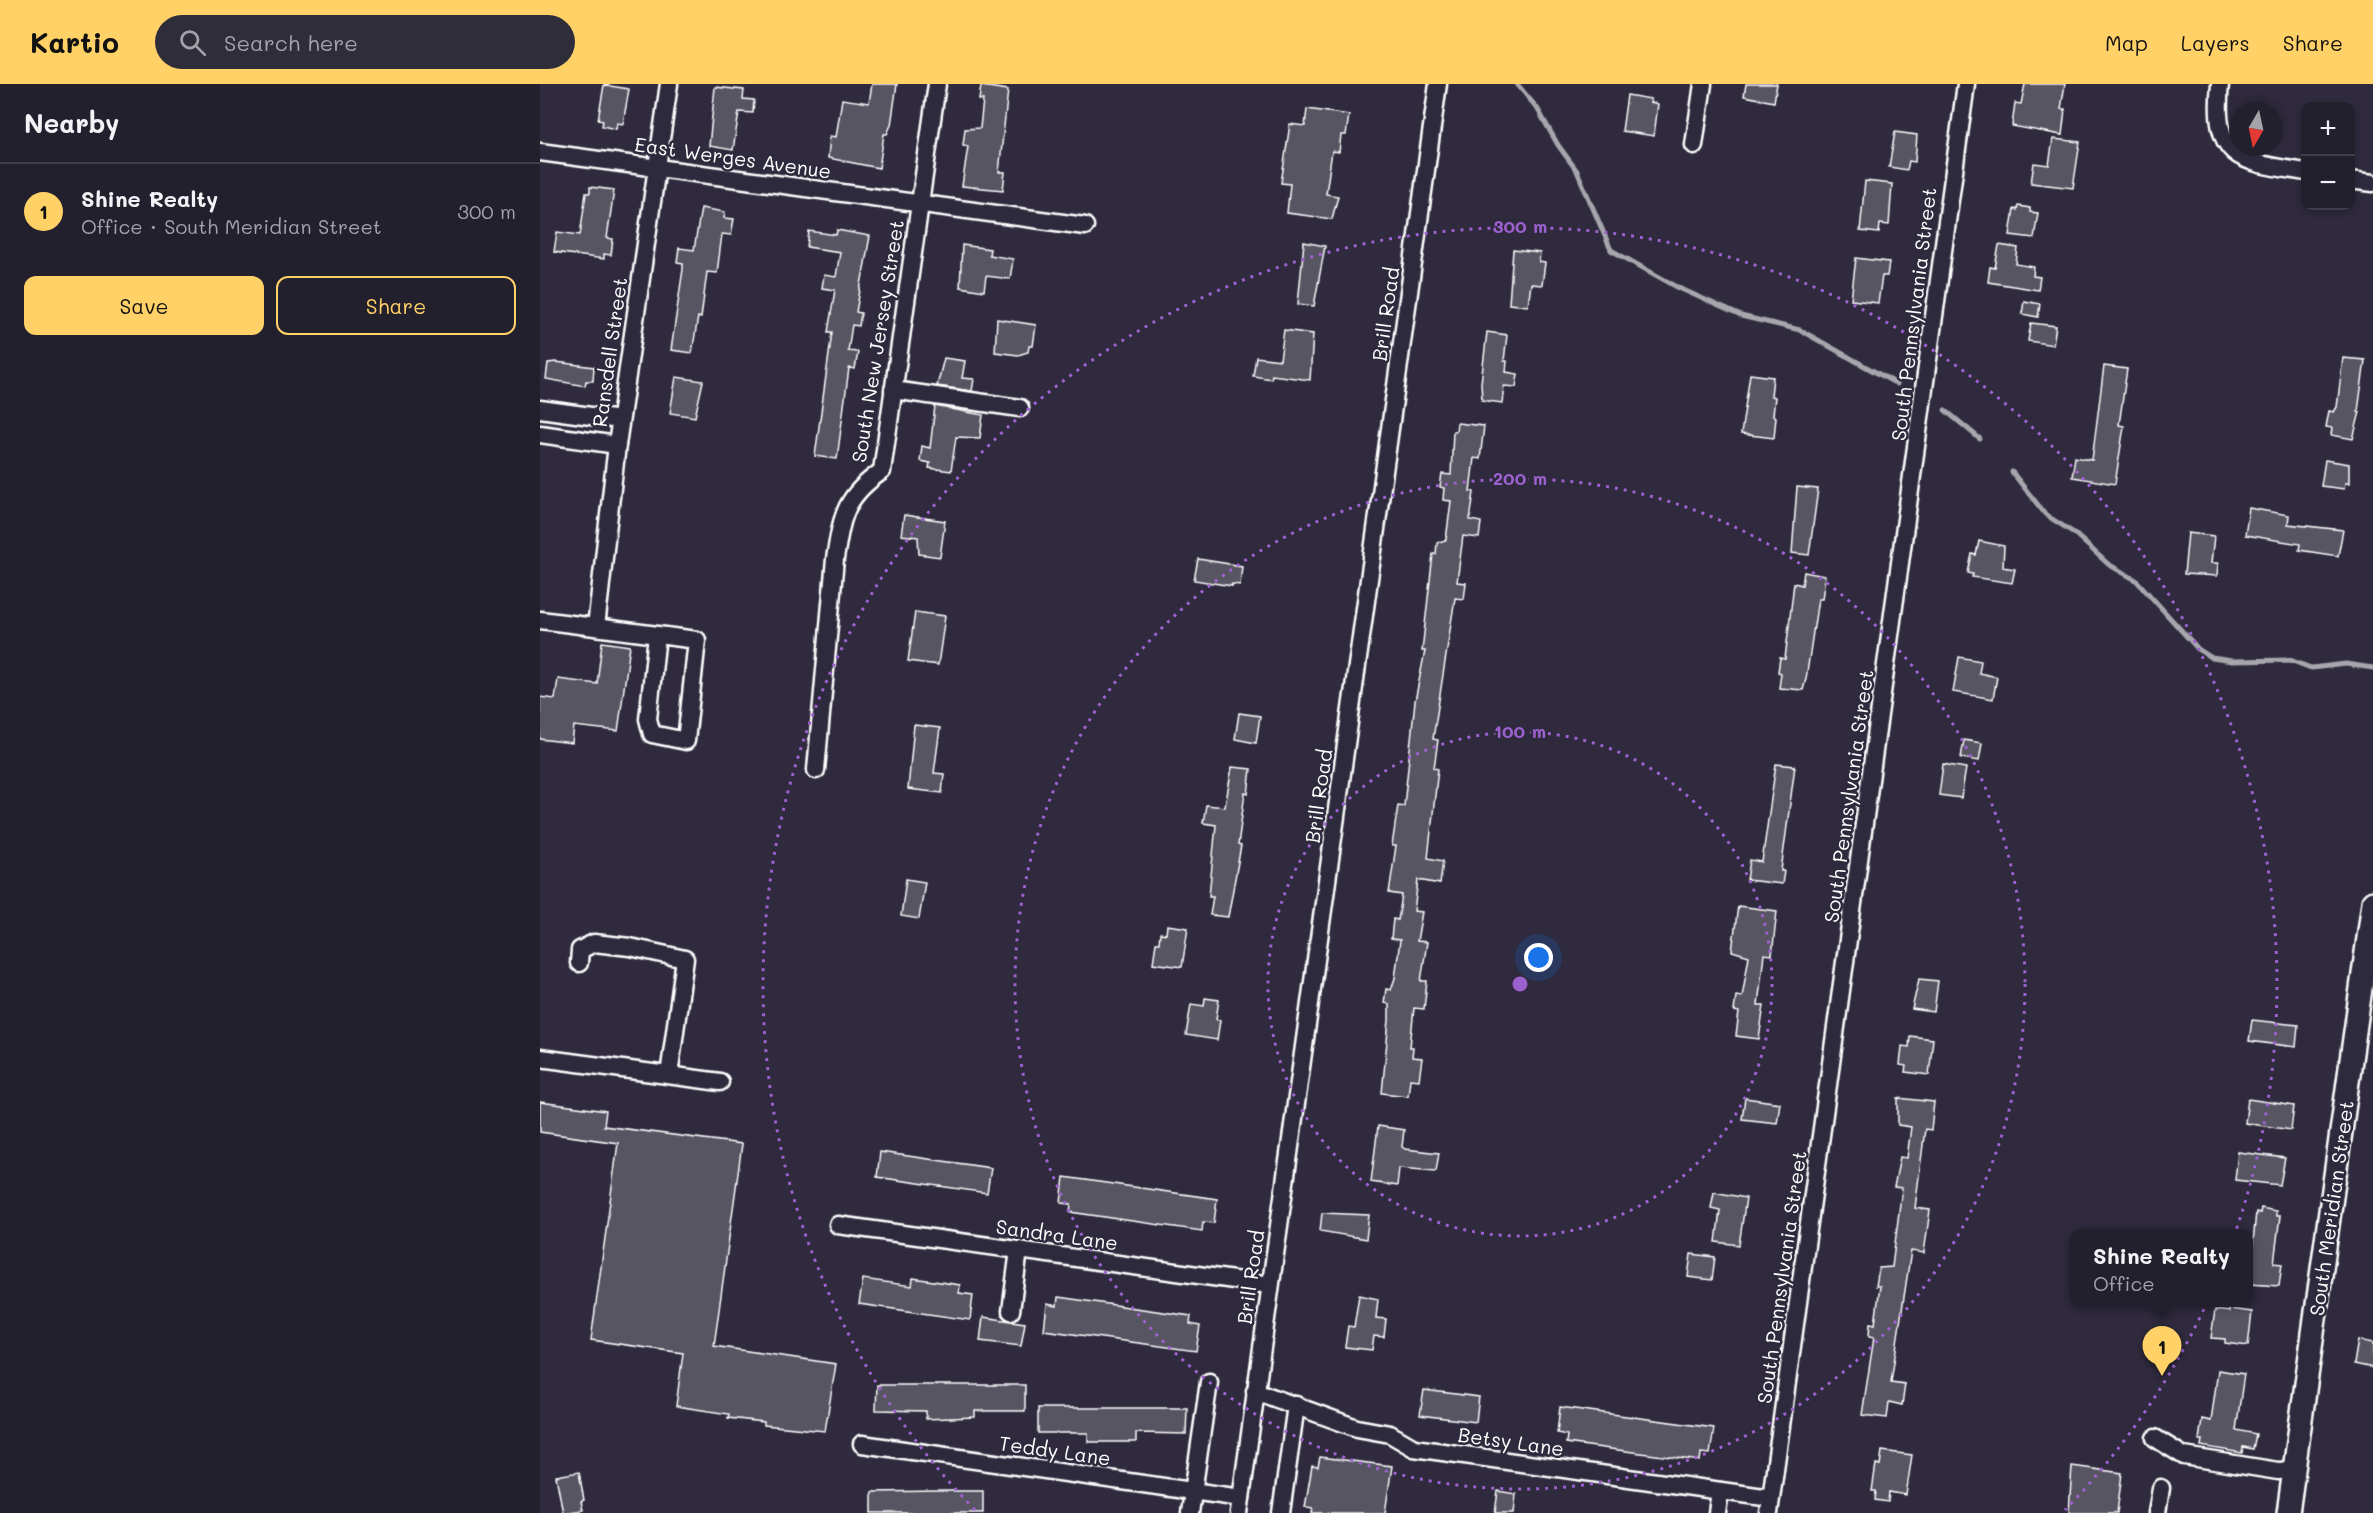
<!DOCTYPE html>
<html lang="en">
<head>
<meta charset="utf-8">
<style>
	:root { --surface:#23202e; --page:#2f2d3a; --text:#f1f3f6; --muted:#a3a3aa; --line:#403e4a; --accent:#ffd166 }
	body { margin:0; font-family:Mali,sans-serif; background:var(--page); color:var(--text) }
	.controls { position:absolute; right:18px; top:18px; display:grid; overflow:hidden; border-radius:12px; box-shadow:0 3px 9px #0003 }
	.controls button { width:54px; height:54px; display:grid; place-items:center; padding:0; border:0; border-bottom:2px solid var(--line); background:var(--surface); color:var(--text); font:30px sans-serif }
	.compass { position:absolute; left:1689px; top:18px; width:54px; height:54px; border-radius:50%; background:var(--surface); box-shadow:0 3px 9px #0003; rotate:189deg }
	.you { position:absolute; left:999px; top:874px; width:21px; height:21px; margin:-15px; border:4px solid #fff; border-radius:50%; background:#1a73e8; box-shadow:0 0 0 9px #1a73e833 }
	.badge { display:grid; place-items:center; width:39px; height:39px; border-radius:50%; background:var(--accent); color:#111; font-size:20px; font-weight:700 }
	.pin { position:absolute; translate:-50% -50px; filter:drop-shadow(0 2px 3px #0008) }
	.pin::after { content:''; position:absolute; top:32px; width:21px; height:18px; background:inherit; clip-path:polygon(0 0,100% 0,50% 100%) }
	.popup { position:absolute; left:1530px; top:1145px; width:183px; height:78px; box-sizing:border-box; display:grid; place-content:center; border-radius:12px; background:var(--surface); filter:drop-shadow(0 2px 4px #0005); font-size:20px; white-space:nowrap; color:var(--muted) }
	.popup b { font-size:22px; color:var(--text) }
	.popup::after { content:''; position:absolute; left:50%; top:100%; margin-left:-12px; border:12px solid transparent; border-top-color:var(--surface) }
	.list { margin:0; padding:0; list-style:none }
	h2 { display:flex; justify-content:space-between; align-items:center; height:78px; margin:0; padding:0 24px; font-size:26px }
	h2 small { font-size:20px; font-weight:400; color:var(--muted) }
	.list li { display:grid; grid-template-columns:39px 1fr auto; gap:18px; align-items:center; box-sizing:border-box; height:96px; padding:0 24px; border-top:2px solid var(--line) }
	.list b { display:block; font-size:22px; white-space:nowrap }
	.list p { margin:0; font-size:20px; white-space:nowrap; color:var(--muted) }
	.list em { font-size:20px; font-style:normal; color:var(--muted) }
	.actions { display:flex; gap:12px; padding:18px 24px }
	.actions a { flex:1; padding:14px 0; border:2px solid var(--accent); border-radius:12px; text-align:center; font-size:21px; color:var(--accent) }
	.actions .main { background:var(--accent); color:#111 }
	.icon { flex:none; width:33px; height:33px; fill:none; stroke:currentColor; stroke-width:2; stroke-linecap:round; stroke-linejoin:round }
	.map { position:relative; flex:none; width:1833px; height:1429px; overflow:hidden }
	header { display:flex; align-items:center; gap:36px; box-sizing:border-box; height:84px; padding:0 30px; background:var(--accent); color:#111 }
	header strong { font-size:28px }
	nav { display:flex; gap:33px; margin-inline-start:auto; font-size:21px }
	.search { width:420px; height:54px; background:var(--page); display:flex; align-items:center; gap:15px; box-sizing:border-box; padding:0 21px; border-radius:33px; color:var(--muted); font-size:22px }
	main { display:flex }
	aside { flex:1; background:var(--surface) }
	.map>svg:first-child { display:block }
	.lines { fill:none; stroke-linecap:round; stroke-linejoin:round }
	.stream { stroke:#a7a6ad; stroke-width:5 }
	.building { fill:#595564; stroke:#fff; stroke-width:1.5 }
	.minor-casing { stroke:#fff; stroke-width:21 }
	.major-casing { stroke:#fff; stroke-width:26 }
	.minor { stroke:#2f2a3d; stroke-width:16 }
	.major { stroke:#2f2a3d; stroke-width:21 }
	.ring { fill:none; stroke:#9c61cf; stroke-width:3; stroke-dasharray:3 6 }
	.labels { text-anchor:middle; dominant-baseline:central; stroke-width:5; stroke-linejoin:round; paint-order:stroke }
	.street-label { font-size:20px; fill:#fff; stroke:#2f2a3d }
	.centre { fill:#9c61cf; stroke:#2f2a3d; stroke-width:3 }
	.ring-label { font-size:18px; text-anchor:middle; font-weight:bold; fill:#9c61cf; stroke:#2f2a3d; stroke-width:5; stroke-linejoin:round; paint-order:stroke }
</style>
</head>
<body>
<header>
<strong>Kartio</strong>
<div class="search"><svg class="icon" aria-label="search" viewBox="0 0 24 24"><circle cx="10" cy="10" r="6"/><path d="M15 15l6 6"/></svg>Search here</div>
<nav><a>Map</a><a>Layers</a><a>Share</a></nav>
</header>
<main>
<aside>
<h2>Nearby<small></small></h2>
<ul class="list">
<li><span class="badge">1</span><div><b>Shine Realty</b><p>Office · South Meridian Street</p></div><em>300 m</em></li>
</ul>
<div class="actions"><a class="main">Save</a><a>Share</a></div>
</aside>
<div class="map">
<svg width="1833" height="1429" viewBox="0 0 1833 1429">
	<rect width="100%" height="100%" fill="#2f2a3d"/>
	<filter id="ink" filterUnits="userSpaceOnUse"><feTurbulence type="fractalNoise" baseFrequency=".0167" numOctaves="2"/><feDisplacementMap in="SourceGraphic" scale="12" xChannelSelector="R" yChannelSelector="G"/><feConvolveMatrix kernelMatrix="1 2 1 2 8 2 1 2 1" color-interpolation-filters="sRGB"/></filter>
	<g filter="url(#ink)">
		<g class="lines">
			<g class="stream">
				<path d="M977,0l20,24 21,37 19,26 34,79 68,38 62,28 59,14 97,54"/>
				<path d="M1405,326l35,29"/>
				<path d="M1472,388l34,43 28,18 34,31 28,16 62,69 14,9 20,3 58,-1 21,8 35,-4 27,4"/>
			</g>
		</g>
		<g class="building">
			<path d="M332,0h25l-6,41 -4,9h-3l-5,34 -51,-10 2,-22 6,1 6,-38 27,4z"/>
			<path d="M1206,0h31l-3,18 -30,-6z"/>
			<path d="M1485,0h40l-4,25h4l-3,26 -50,-9 3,-23 6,1z"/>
			<path d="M64,1l25,4 -6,35 -6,-1 -1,6 -14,-3 1,-5 -5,-1z"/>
			<path d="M441,2l27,4 -9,82h6l-2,18 -41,-4 6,-40 -5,-1 2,-16 15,-1 3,-28h-4z"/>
			<path d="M175,3l29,3 -1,9 11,1 -1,13 -14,-1 -6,38 -24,-4z"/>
			<path d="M1087,11l24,4 -1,3 8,2 -4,32 -32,-5z"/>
			<path d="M767,25l42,6 -3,20h-5l-2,17 -7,-1 -6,43 12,2 -6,23 -45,-6 3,-29 -9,-1 9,-59 15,2z"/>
			<path d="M1355,48l22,3 -2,27 -6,-1 -2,9 -18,-3z"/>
			<path d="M1513,55l27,3 -7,46 -42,-5 3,-20 15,2z"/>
			<path d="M1325,97l27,3 -3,41 -9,-1 -1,9 -19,-2z"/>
			<path d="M50,103l24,3 -7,48 6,1 -2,16 -7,-1v5l-50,-7 3,-20 23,3 6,-42h4z"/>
			<path d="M1478,122l12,2v4l8,1 -4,25 -24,-3 4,-26 3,1z"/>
			<path d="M161,124l24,4 -1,6 10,1 -3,16 -9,-1 -5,39 -10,-1 -6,46 -3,-1 -6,36 -21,-3 12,-81v-6l-6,-1 2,-14 15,2z"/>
			<path d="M297,146l33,6 -14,76 5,1 -2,13 -7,-1 -4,26 10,1 -3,17 -6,-1 -12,91 -22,-3 17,-124h-4l7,-42 -13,-2 2,-13 12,2 4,-25 -33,-5 2,-16 27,4z"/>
			<path d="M764,158l21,4 -11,60 -16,-2z"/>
			<path d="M422,161l28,4 -1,6 24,4 -3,20 -24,-3 -2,15 -24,-4z"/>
			<path d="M1459,161l19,3 -2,16 18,3 -1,9 7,1 -2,13 -50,-8 2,-15 5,1z"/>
			<path d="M973,166l27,3 -1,9 6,1 -3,22 -11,-1 -3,22 -19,-2z"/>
			<path d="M1316,174l33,4 -2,14h-5l-4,27 -27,-3z"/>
			<path d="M1484,217l16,3 -2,13 -16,-3z"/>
			<path d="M457,235l39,6 -3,21h-4l-1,6 -10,3 -23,-3z"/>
			<path d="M1491,239l25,3 -3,19 -25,-4z"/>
			<path d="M744,246l29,4 -3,46 -38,-5 -1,4 -18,-3 3,-19 24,3z"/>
			<path d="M947,248l20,3 -3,26h3l-1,11 12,2 -2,13 -12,-1 -2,17 -20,-3 -1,-17z"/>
			<path d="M404,274l21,3 -3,17 12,1 -2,12 -35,-5z"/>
			<path d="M1803,274l22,2 -7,51 2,1 -7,27 -22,-4 1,-7 -6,-1 3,-16 5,1 3,-5z"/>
			<path d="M16,278l38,5 -1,14h-7l-1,5 -39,-7 2,-16z"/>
			<path d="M1564,282l23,3 -8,56 5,1 -9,58 -43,-7 3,-20 17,3z"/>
			<path d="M1210,290l23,3 -2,19 4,1 -2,19 3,1 -2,21 -33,-4z"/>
			<path d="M136,293l27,4 -8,36 -25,-4z"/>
			<path d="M395,322l48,9 -3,23 -24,-1 -5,34 -22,-3 1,-5 -10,-2 2,-15 8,2z"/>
			<path d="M917,339l27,3 -4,33 -6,-1 -4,33 4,1 -4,28 11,2 -2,16 -16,-2 -6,46 9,1 -2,16 -9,-1 -22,141 5,1 -4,28 4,1 -10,89 15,3 -3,23 -22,-4 -4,31 8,1 -5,29 10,1 -6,39h6l-3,28 -10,-1 -4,39h3l-1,10 10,1 -3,22 -9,-1 -2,17 -26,-3 7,-73v-16l-5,-1 2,-14 5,1 4,-12 5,-38 -9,-1 2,-20 5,1 4,-25 -13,-2 7,-47h-4l6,-41 6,1 11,-105 10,-50h-3l11,-97h3l1,-11 9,-3 5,-39 -8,-1 1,-12 -4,-1 2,-13 9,1 2,-44h3z"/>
			<path d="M1785,376l24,4v19h-4l-1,6 -23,-3z"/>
			<path d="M1257,403l21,2 -9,66 -17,-2z"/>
			<path d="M1709,424l40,7 -1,9 55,6 -5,26 -39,-6 1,-6 -55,-9z"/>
			<path d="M364,431l41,6 -5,36 -21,-3 -1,-17 -17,-2z"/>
			<path d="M1648,449l26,3 -3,27h7l-1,13 -33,-2z"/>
			<path d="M1439,457l25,5 -1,21 12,2 -3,14 -40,-6 1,-3 -5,-1 4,-19 4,1z"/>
			<path d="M658,475l44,7 -2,19 -8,-1v2l-38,-6z"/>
			<path d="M1264,488l21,4 -3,23h-4l-12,80 -3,11 -24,-2 2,-15 -3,-1 2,-14 5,1 9,-76 8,2z"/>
			<path d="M375,528l30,4 -7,49 -30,-4z"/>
			<path d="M62,558l28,4 -12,85 -44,-5 -2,17 -32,-4v-42l15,2 3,-20 39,5z"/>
			<path d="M1419,573l22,4 -2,12 18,4 -4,22 -40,-7z"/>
			<path d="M699,629l21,3 -4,27 -21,-4z"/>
			<path d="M374,641l26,3 -6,45 10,1 -2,19 -34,-4z"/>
			<path d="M1424,656l18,3 -3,18 -18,-3z"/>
			<path d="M1236,680l19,2 -14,105h3l-2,13 -35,-4 3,-20 12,2z"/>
			<path d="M1403,680l23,4 -5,30 -22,-3z"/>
			<path d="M692,683l19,2 -3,25 -3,-1 -7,52 3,1 -13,71 -18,-2 3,-19h-4l7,-71 -13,-2 3,-18 19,2z"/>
			<path d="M366,795l19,3 -6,37 -18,-3z"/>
			<path d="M1198,822l39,5 -5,44 -8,-1 -6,51h6l-5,34 -23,-3 3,-24 -5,-1 2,-15 6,1 7,-41 -17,-5z"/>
			<path d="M627,841l21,3 -6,39 -29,-4 3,-20h3l1,-10 6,1z"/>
			<path d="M1379,895l19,2 -4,31 -22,-3z"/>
			<path d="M665,914l14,2 -3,19 4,1 -3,20 -31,-5 5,-31 13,2z"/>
			<path d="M1712,936l46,5 -2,22 -47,-6z"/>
			<path d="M1370,952l23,3 -4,36 -24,-3 1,-6 -6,-1 2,-19 7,1z"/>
			<path d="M1205,1014l35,5 -3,20 -35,-4z"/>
			<path d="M1358,1014l36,4 -3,28 -6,-1 -10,79 15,2 -6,43 -13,-2 -20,131 14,2 -3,21 -13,-3 -2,16 -25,-3 12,-78 -5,-1 1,-13 5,1 5,-38h-4l3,-18 13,-1 10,-79 -8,-1 6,-30 7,1 4,-31 -13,-2z"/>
			<path d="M1708,1015l46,7 -3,24 -46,-7z"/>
			<path d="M0,1018l66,9 -2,15 138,18 -28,202 122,18 -11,67 -61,-6v-3l-36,-4 1,-4 -53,-8 7,-53 -92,-13 27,-197 -78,-11z"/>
			<path d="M838,1042l26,4 -2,17 3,2 34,4 -3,18 -37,-3 -2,18 -26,-4z"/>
			<path d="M340,1068l111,16 -4,25 -110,-16z"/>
			<path d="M1698,1068l47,6 -5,27 -45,-5z"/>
			<path d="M524,1093l153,22 -3,24 -11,-1 -1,9 -132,-19 1,-8 -10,-1z"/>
			<path d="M1174,1108l32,6 -7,47 -23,-3 4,-32 -9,-2z"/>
			<path d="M1721,1124l15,3v5h4l-6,47 8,1 -3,22 -30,-2 7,-72 4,1z"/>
			<path d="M782,1129l47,2 -3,24 -46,-8z"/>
			<path d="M1151,1170l24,3 -3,23 -24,-3z"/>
			<path d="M373,1194l47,7 -1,8 14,2 -3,25 -111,-16 4,-25 49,7z"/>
			<path d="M819,1211l19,4 -2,19 10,1 -2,18 -10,-1 -2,14 -27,-3 3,-21 6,1z"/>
			<path d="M518,1213l133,19 -1,8 10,2 -4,25 -152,-21 3,-26 10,2z"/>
			<path d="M1689,1225l23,3 -4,34 -23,-3v-4l-14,-1 4,-28 14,2z"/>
			<path d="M443,1233l42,6 -4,23 -41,-5z"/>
			<path d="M1818,1256l15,3v25l-19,-4z"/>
			<path d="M1678,1286l26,4 -8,56 20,4 -3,15 -10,-2 -1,6 -41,-7 1,-6h-3l3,-21 9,2z"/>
			<path d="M337,1301h148v26h-50v6l-49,2v-8l-50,-1z"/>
			<path d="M884,1306l55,7 -3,25 -56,-7z"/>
			<path d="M1020,1323l154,21 -4,26 -9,-1 -1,8 -134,-18 1,-8 -10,-2z"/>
			<path d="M498,1324h149l-1,26 -50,-1v9h-48v-9h-50z"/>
			<path d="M1342,1367l30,4 -6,40 -17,-3 -1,10 -13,-2 1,-9h-4l4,-27 4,1z"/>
			<path d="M780,1373l72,9 -7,47h-73l1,-5 -8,-1 7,-41 6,1z"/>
			<path d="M1532,1382l50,7 -5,40h-48z"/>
			<path d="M39,1388l5,28 -3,1 2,9 -20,3 -7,-37z"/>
			<path d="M400,1407h43v22h-111v-21z"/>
			<path d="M958,1407l18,3 -2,19h-19z"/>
		</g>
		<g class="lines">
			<defs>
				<g id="minor">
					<path d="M1680,0c-8,78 22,78 86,88"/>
					<path d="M1154,61l9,-61"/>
					<path d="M0,68l545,74"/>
					<path d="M1810,96l23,3"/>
					<path d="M353,306l127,18"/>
					<path d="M0,325l80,11"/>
					<path d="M0,350l77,11"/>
					<path d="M0,536l157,20 -11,101 -34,-7 -4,-15 9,-84"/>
					<path d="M56,543l21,-182 52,-361"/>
					<path d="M276,686l19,-211c7,-43 9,-62 47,-88l55,-387"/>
					<path d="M39,879l1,-13 14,-7 36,4 55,12 -16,116"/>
					<path d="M0,974l180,24"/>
					<path d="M298,1141l432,60"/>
					<path d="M471,1227l8,-61"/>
					<path d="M715,1307l102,37 33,6 24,14 357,50"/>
					<path d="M1615,1354l29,18 94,15 16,-1"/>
					<path d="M322,1360l379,54"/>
					<path d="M650,1429l19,-131"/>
					<path d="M699,1429l199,-1429"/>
					<path d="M741,1429l15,-108"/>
					<path d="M1177,1429l3,-22"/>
					<path d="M1229,1429l197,-1429"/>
					<path d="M1617,1429l4,-25"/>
				</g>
				<path id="major" d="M1748,1429l85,-611"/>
			</defs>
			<use href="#minor" class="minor-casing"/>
			<use href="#major" class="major-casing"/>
			<use href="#minor" class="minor"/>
			<use href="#major" class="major"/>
		</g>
	</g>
	<g class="ring">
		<circle cx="980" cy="900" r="252"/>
		<circle cx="980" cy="900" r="505"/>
		<path d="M435 1426A757 757 0 1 1 1525 1426"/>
	</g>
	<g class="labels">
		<g class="street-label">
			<text transform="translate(193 73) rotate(8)">East Werges Avenue</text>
			<text transform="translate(845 230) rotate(-82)">Brill Road</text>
			<text transform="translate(1373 230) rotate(-83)">South Pennsylvania Street</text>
			<text transform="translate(337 257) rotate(-81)">South New Jersey Street</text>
			<text transform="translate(69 268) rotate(-82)">Ransdell Street</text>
			<text transform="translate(778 712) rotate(-82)">Brill Road</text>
			<text transform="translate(1308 712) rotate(-82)">South Pennsylvania Street</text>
			<text transform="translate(1791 1124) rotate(-82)">South Meridian Street</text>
			<text transform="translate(517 1150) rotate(8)">Sandra Lane</text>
			<text transform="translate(710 1193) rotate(-82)">Brill Road</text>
			<text transform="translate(1241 1193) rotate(-82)">South Pennsylvania Street</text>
			<text transform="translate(971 1357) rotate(8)">Betsy Lane</text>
			<text transform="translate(515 1366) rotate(8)">Teddy Lane</text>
		</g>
	</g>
	<circle cx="980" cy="900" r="9" class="centre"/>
	<g class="ring-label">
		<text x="980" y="149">300 m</text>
		<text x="980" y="401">200 m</text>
		<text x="980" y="654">100 m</text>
	</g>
</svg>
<div class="controls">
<button>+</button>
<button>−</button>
</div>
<svg class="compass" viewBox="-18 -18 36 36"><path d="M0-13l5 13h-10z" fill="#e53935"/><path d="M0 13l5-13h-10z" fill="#a3a3aa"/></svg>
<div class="you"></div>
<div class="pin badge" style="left:1622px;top:1292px">1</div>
<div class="popup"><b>Shine Realty</b>Office</div>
</div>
</main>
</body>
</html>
